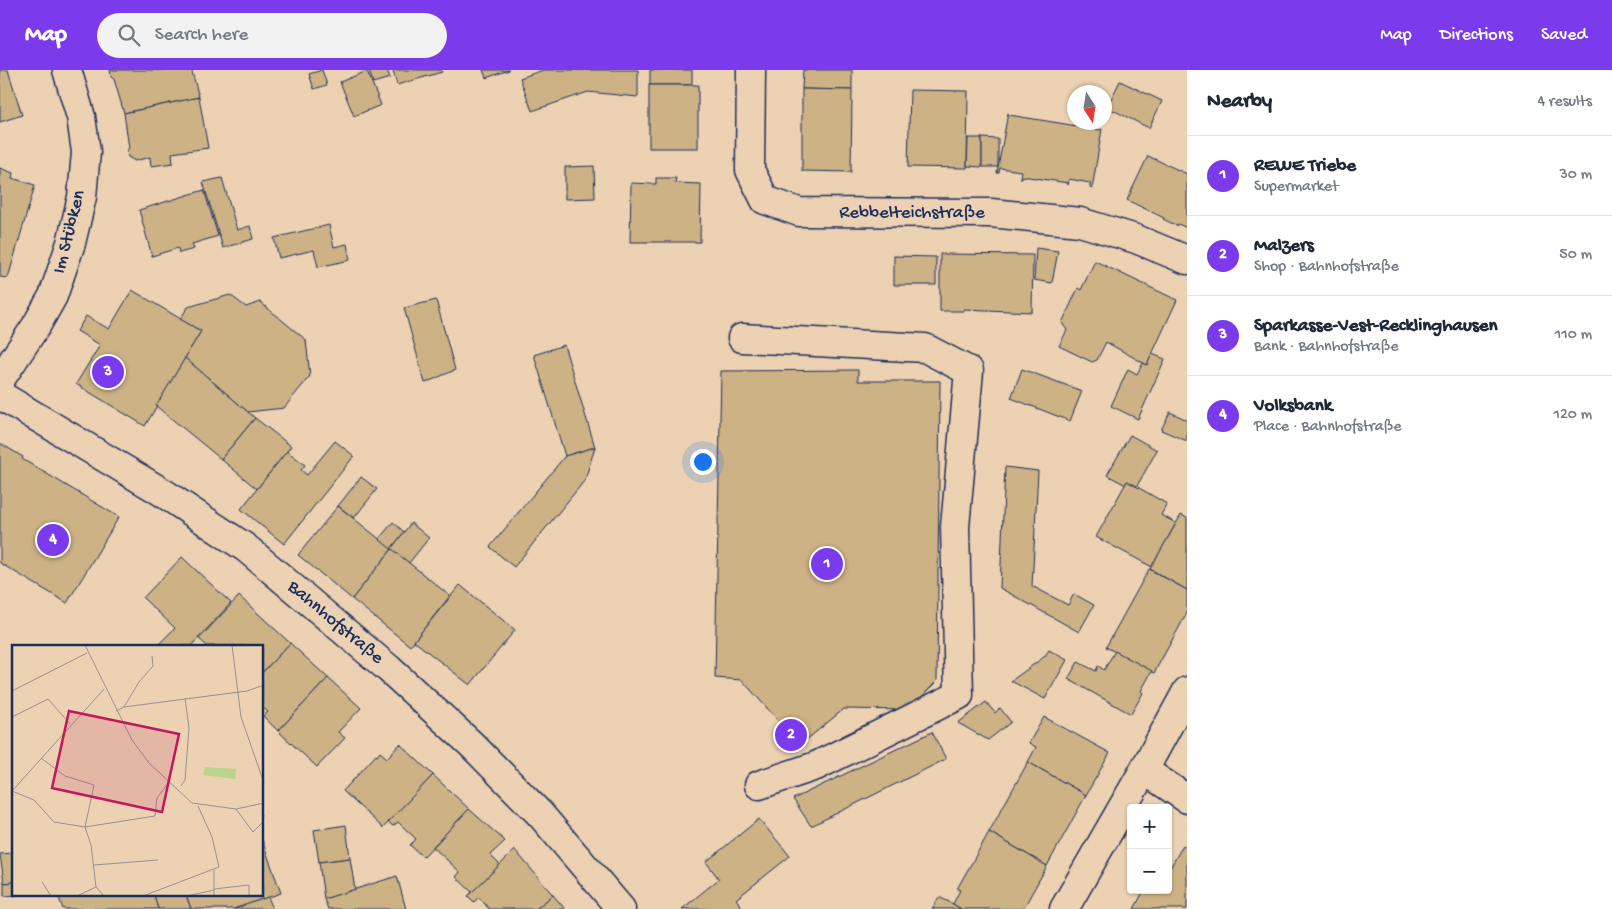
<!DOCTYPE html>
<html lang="en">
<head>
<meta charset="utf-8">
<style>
	:root { --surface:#fff; --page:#f2f2f3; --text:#1f2937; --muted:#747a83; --line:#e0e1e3; --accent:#7c3aed }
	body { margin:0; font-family:"Gochi Hand",sans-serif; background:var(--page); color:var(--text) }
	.controls { position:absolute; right:15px; bottom:15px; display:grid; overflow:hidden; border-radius:5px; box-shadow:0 1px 4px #0004 }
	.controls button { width:45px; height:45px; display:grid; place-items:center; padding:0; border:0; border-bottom:1px solid var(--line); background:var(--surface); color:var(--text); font:25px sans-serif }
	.compass { position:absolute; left:1067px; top:15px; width:45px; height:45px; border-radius:50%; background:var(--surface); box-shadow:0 1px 4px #0004; rotate:168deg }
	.you { position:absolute; left:702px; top:391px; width:18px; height:18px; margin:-12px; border:4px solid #fff; border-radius:50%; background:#1a73e8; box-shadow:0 0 0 8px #1a73e833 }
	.badge { display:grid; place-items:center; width:32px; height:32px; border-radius:50%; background:var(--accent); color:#fff; font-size:16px; font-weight:700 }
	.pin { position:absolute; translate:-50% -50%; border:2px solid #fff; box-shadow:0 1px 5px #0006 }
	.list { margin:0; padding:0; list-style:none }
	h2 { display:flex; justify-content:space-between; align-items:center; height:65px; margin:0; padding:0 20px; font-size:21px }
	h2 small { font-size:16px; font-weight:400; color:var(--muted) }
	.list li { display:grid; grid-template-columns:32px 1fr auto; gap:15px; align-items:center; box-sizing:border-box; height:80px; padding:0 20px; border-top:1px solid var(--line) }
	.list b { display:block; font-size:19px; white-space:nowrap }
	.list p { margin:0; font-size:16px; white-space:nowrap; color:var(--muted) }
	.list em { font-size:16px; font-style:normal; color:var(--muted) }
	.icon { flex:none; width:28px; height:28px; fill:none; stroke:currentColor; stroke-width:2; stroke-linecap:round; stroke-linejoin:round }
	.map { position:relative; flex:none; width:1187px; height:839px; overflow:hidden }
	header { display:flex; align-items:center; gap:30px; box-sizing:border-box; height:70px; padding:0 25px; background:var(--accent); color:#fff }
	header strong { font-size:24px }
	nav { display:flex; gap:28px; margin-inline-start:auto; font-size:18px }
	.search { width:350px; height:45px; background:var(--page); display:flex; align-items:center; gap:12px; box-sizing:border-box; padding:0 18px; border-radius:28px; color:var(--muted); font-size:19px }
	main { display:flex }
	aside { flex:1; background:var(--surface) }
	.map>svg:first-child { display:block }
	.building { fill:#cdb285; stroke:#1b2f5e }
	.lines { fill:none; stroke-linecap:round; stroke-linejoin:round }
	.minor-casing { stroke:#1b2f5e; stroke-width:31 }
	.minor { stroke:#ecd1b3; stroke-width:28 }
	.labels { text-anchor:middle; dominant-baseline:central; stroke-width:4; stroke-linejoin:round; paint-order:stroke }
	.street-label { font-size:19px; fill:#1b2f5e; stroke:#ecd1b3 }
	.inset-road { fill:none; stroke:#989091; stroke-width:1 }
	.view { fill:#c2185b; fill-opacity:0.15; stroke:#c2185b; stroke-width:2.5 }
	.inset-edge { fill:none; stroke:#1b2f5e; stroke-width:2.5 }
</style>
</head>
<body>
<header>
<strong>Map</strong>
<div class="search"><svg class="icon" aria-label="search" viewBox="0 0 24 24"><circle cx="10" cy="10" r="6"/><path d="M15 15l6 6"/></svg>Search here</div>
<nav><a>Map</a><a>Directions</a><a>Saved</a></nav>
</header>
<main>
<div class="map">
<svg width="1187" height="839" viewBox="0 0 1187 839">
	<rect width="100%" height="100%" fill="#ecd1b3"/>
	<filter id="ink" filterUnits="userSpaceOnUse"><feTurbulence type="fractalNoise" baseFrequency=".02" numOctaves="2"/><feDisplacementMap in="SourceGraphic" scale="10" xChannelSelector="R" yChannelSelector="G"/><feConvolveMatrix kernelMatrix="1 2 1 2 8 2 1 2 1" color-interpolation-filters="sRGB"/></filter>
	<g filter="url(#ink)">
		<g class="building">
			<path d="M0,0h8l14,45 -22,7z"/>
			<path d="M110,0h83l-1,2 7,25 -75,16 -10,-34 -3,-2z"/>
			<path d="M322,0l5,15 -13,4 -5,-15z"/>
			<path d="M369,0h18l3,8 -17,5z"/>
			<path d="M393,0h48l1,2 -45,13z"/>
			<path d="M483,0h26l-23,8z"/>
			<path d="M543,0h95v27l-50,-5 -56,19 -12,-33z"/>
			<rect x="650" y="0" width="42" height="15"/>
			<path d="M803,0h49v20l-50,-1z"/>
			<path d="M367,1l14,34 -27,11 -14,-34z"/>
			<path d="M1120,11l42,20 -13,27 -42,-21z"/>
			<rect x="649" y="15" width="49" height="63"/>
			<path d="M802,19l50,1 -1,82 -49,-1z"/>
			<path d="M910,20l58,1 -1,77 -59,-1z"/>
			<path d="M199,27l9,51 -36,5 1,10 -22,3 -1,-9 -15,4 -7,-4 -1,-7 2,-2 -5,-35z"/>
			<path d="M1008,43l1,2 50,8 41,7 2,-1 -10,60 -2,-1v-5l-21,-4 -1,6v-2l-46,-7v2h-2l1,-7 -21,-3 -1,5h-2z"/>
			<path d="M968,68h14v29l-15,-1z"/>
			<path d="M982,68l16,1v28h-16z"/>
			<path d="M1148,86l39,18v54l-9,-4 -1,2 -14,-7 1,-1 -37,-18z"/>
			<path d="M594,96l1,32 -30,1v-32z"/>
			<path d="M0,98l13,5 -1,5 23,7 -27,93 -8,-1z"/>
			<path d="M222,108l15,52 13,-4 3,13 -30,9 -20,-66z"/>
			<path d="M656,108h20l-1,5 26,1 -1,58h-70l1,-59 25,1z"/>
			<path d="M204,120l14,46 -26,8 2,5 -15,4 -1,-5 -26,8 -13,-46z"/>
			<path d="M329,155l5,22 13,-3 3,16 -32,7 -4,-17 -35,8 -5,-20z"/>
			<path d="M1036,178l22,3 -6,32 -18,-3z"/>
			<path d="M940,184l93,1 -1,57 -68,-3v2h-24z"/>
			<path d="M894,186l42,1v28h-42z"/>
			<path d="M1095,191l82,39 -30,65 -41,-23 -9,18 -5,2 -33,-16 8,-16 -5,-7 16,-35 3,2z"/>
			<path d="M132,220l69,41 -56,95 -69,-42 24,-39 -23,-14 9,-15 23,13z"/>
			<path d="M230,225l16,12 14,-5 46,38 4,36 -26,32 -36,4 -63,-54 16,-27 -21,-12 8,-12z"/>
			<path d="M436,230l19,70 -30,13 -21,-75z"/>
			<path d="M564,275l31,102 -30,9 -31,-101z"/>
			<path d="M1152,284l13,5 -27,60 -27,-13 17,-37 9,5 6,-11 4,2z"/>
			<path d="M185,288l70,60 -34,41 -65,-53z"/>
			<path d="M1022,299l60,22 -12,30 -59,-23z"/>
			<path d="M858,300v11h82l-3,300 -28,29 -65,-1 -44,36 -58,-65 -27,-2 6,-307z"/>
			<path d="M1170,342l17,8v21l-26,-11z"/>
			<path d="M255,348l36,28 -34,43 -36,-30z"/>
			<path d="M1130,365l27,15 -20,36 -10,-5 -1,4 -19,-10z"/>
			<path d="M335,371l19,15 -70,88 -43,-35 46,-58 18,14 -4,5 6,5z"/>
			<path d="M0,373l23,14 -1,2 97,58 -52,86 -67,-40z"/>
			<path d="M595,377l-10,33 -71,87 -24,-20 75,-91z"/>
			<path d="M1005,397l33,4 -6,115 36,19 6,-11 20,11 -15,27 -79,-44z"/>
			<path d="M361,407l16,12 -23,29 -16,-12z"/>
			<path d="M1127,411l40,23 -6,11 15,8 -24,44 -56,-30z"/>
			<path d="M338,436l54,43 -40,50 -54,-44z"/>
			<path d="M1181,445l6,3v72l-37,-21z"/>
			<path d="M393,452l11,10 -13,17 -12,-10z"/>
			<path d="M411,453l18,15 -20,25 -18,-14z"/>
			<path d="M392,479l58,47 -40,50 -58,-47z"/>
			<path d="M182,487l49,46 -40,43h-34l18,-18 -32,-30z"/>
			<path d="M1149,499l38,21v23l-33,60 -48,-26z"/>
			<path d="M460,515l55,45 -45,55 -56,-44z"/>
			<path d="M239,526l51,47 -28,30v-27h-55l-8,-7z"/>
			<path d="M290,573l38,35 -50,53 -15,-15 5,-4 -6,-5v-34z"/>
			<path d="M1049,580l18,10 -22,39 -34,-18 33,-24z"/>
			<path d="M1115,581l37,20 -11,20 2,2 -12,21 -63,-35 10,-17 18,9 2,-5 6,4z"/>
			<path d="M328,608l33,30 -23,24 7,6 -28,29 -39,-36z"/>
			<path d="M986,632l9,11 5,-5 11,14 -23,18 -30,-17z"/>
			<path d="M1044,647l66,36 -24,42 -58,-33 8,-15 -7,-4z"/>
			<path d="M932,662l14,27 -135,67 -18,-27z"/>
			<path d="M400,674l33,31 -50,53 -40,-37 33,-36 1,1 3,-4 7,6z"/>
			<path d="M1028,692l58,33 -39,71 -58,-34z"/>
			<path d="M433,705l36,34 -46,48 -13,-12 6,-6 -18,-17 -5,4 -5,-4z"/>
			<path d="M469,739l36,32 -15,14 10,10 -28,27 -16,-15 4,-5 -27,-25z"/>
			<path d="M759,749l31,37 -54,43 7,10h-61l37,-30 -13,-17z"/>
			<path d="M346,755l4,33 -31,4 -5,-32z"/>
			<path d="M989,762l58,34 -24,43h-62l-8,-5 7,-14 -3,-1z"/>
			<path d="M262,770l19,53 -47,16h-43l-5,-14h76z"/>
			<path d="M1183,775l4,2v62h-53l10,-19h24v-23l2,1z"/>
			<path d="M515,780l38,45 -17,14h-47l-10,-12 -5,5 -6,-6z"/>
			<path d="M14,783v29l-10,1 -4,-29z"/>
			<path d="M350,788l5,32 -31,9 -5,-37z"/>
			<path d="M397,806l9,33h-78l-4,-10z"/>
			<path d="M14,812v13h3l-13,1v-13z"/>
			<path d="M58,825h96l4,14h-95z"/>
			<path d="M154,825h32l5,14h-33z"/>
			<path d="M553,825l12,14h-29z"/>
			<path d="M268,827l5,12h-39z"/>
			<path d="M939,827l14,7 8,5h-29z"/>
		</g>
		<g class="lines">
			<defs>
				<g id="minor">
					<path d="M751,0l-1,100 15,30 34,12 192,1 89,9 56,17 51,21"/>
					<path d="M742,268l183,10 44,23 -14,156 4,168 -143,71 -57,19"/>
					<path d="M0,310l36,-54 17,-30 18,-53 11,-46 4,-45 -5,-35 -14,-47"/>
					<path d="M0,325l162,97 84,56 143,121 82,75 69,70 81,95"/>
					<path d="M1144,700l43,29"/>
					<path d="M1064,839l80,-139 43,-79"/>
				</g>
			</defs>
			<use href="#minor" class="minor-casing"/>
			<use href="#minor" class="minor"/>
		</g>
	</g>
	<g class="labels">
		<g class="street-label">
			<text x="912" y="143">Rebbelteichstraße</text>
			<text transform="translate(70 162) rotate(-76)">Im Stübken</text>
			<text transform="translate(335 553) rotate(40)">Bahnhofstraße</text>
		</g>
	</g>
	<g transform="translate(12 575)">
		<rect width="251" height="251" fill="#ecd1b3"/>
		<path d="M193,122l31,2 -1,10 -32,-4z" fill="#bcd48b"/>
		<path class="inset-road" d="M73,0l47,95 17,23 43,40 44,6 28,-6M220,0l9,72 23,66M92,44l-92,102 22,9 20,22 31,5 6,18 5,42 8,9M0,46l75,-38M112,62l15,-25 14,-16 -1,-10M104,66l8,-4 123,-16 17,-6M0,72l36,-18 22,25M29,113l24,18 29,9 -9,42M169,141l4,-6 4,-52 -4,-30M224,164l17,23 10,-10 1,-7M73,182l70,-11 2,-18 12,-16M82,220l64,-5M202,225v26M30,237l9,14M202,244l35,-4v11M65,251l19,-9M131,251l76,-29 -7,-30 -14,-31M175,251l27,-6M233,251l19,-1"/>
		<path class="view" d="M57,66l110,23 -17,78 -110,-24z"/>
		<rect width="251" height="251" class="inset-edge"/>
	</g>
</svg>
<div class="controls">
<button>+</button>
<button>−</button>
</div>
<svg class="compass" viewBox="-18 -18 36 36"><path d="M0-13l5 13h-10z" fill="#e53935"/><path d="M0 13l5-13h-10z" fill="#747a83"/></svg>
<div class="you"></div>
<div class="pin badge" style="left:827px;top:494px">1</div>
<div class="pin badge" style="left:791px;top:665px">2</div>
<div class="pin badge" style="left:108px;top:302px">3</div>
<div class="pin badge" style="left:53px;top:470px">4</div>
</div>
<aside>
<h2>Nearby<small>4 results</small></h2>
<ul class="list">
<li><span class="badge">1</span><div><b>REWE Triebe</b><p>Supermarket</p></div><em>30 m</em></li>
<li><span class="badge">2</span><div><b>Malzers</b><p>Shop · Bahnhofstraße</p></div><em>50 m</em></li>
<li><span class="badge">3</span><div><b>Sparkasse-Vest-Recklinghausen</b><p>Bank · Bahnhofstraße</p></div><em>110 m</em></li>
<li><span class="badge">4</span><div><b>Volksbank</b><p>Place · Bahnhofstraße</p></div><em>120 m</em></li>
</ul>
</aside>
</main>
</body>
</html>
